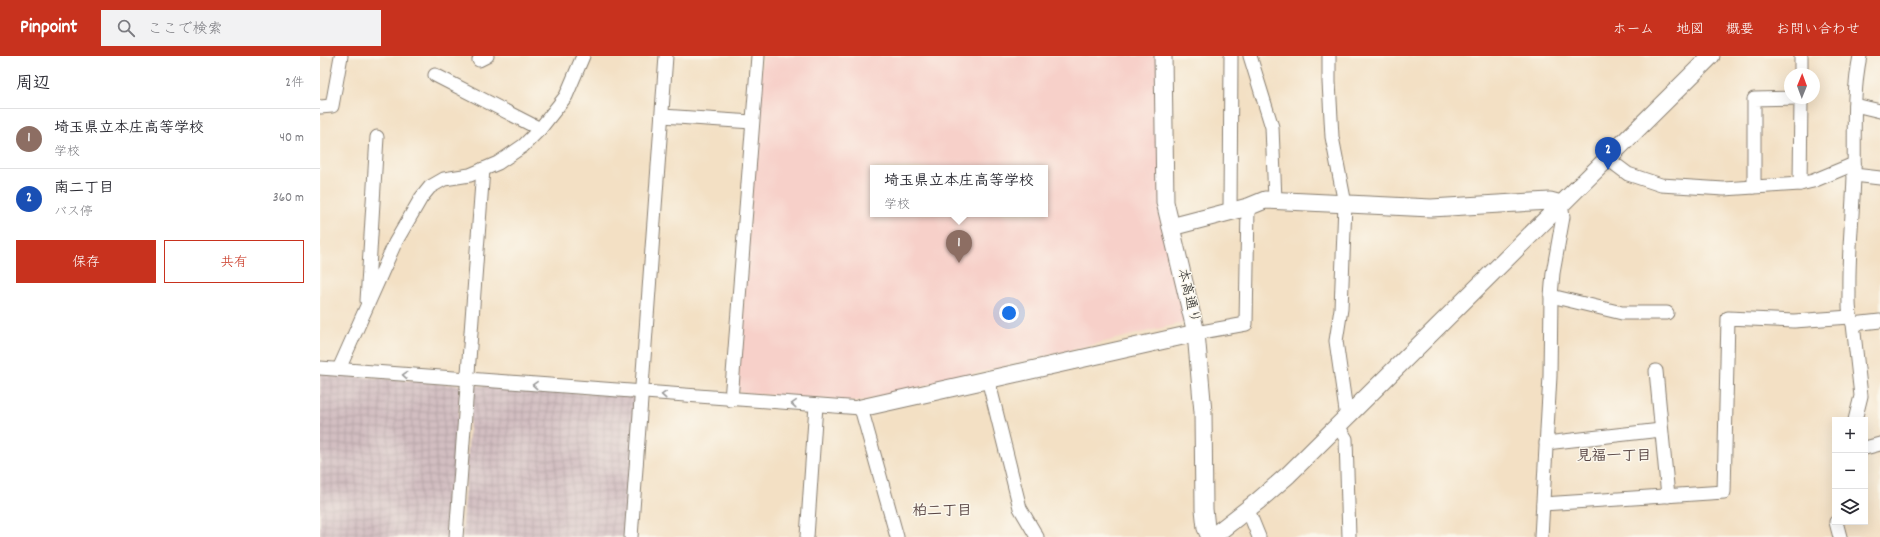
<!DOCTYPE html>
<html lang="ja">
<head>
<meta charset="utf-8">
<style>
	:root { --surface:#fff; --page:#f2f2f3; --text:#2b2b33; --muted:#7c7c81; --line:#e1e1e2; --accent:#c8321e }
	body { margin:0; font-family:Dekko,"Klee One",sans-serif; background:var(--page); color:var(--text) }
	.controls { position:absolute; right:12px; bottom:12px; display:grid; overflow:hidden; border-radius:0px; box-shadow:0 4px 16px #0002 }
	.controls button { width:36px; height:36px; display:grid; place-items:center; padding:0; border:0; border-bottom:1px solid var(--line); background:var(--surface); color:var(--text); font:20px sans-serif }
	.compass { position:absolute; left:1464px; top:12px; width:36px; height:36px; border-radius:50%; background:var(--surface); box-shadow:0 4px 16px #0002; rotate:1deg }
	.you { position:absolute; left:689px; top:257px; width:14px; height:14px; margin:-10px; border:3px solid #fff; border-radius:50%; background:#1a73e8; box-shadow:0 0 0 6px #1a73e833 }
	.badge { display:grid; place-items:center; width:26px; height:26px; border-radius:50%; background:var(--accent); color:#fff; font-size:13px; font-weight:700 }
	.pin { position:absolute; translate:-50% -33px; filter:drop-shadow(0 1px 2px #0008) }
	.pin::after { content:''; position:absolute; top:21px; width:14px; height:12px; background:inherit; clip-path:polygon(0 0,100% 0,50% 100%) }
	.popup { position:absolute; left:550px; top:109px; width:178px; height:52px; box-sizing:border-box; display:grid; place-content:center; border-radius:0px; background:var(--surface); filter:drop-shadow(0 1px 3px #0005); font-size:13px; white-space:nowrap; color:var(--muted) }
	.popup b { font-size:15px; color:var(--text) }
	.popup::after { content:''; position:absolute; left:50%; top:100%; margin-left:-8px; border:8px solid transparent; border-top-color:var(--surface) }
	.list { margin:0; padding:0; list-style:none }
	h2 { display:flex; justify-content:space-between; align-items:center; height:52px; margin:0; padding:0 16px; font-size:17px }
	h2 small { font-size:13px; font-weight:400; color:var(--muted) }
	.list li { display:grid; grid-template-columns:26px 1fr auto; gap:12px; align-items:center; box-sizing:border-box; height:60px; padding:0 16px; border-top:1px solid var(--line) }
	.list b { display:block; font-size:15px; white-space:nowrap }
	.list p { margin:0; font-size:13px; white-space:nowrap; color:var(--muted) }
	.list em { font-size:13px; font-style:normal; color:var(--muted) }
	.actions { display:flex; gap:8px; padding:12px 16px }
	.actions a { flex:1; padding:9px 0; border:1px solid var(--accent); border-radius:0px; text-align:center; font-size:14px; color:var(--accent) }
	.actions .main { background:var(--accent); color:#fff }
	.icon { flex:none; width:22px; height:22px; fill:none; stroke:currentColor; stroke-width:2; stroke-linecap:round; stroke-linejoin:round }
	.map { position:relative; flex:none; width:1560px; height:481px; overflow:hidden }
	header { display:flex; align-items:center; gap:24px; box-sizing:border-box; height:56px; padding:0 20px; background:var(--accent); color:#fff }
	header strong { font-size:19px }
	nav { display:flex; gap:22px; margin-inline-start:auto; font-size:14px }
	.search { width:280px; height:36px; background:var(--page); display:flex; align-items:center; gap:10px; box-sizing:border-box; padding:0 14px; border-radius:0px; color:var(--muted); font-size:15px }
	main { display:flex }
	aside { flex:1; background:var(--surface) }
	.map>svg:first-child { display:block }
	.built { fill:#f7d0c9; fill-rule:evenodd }
	.industrial { fill:url(#industrial-grid) }
	.lines { fill:none; stroke-linecap:round; stroke-linejoin:round }
	.minor-casing { stroke:#887e70; stroke-width:15 }
	.tertiary-casing { stroke:#887e70; stroke-width:19 }
	.minor { stroke:#fff; stroke-width:13 }
	.tertiary { stroke:#fff; stroke-width:17 }
	.oneway { stroke:#999 }
	.labels { text-anchor:middle; dominant-baseline:central; stroke-width:3; stroke-linejoin:round; paint-order:stroke }
	.street-label { font-size:14px; fill:#1c1c1c; stroke:#fbf7ec }
	.neighbourhood-label { font-size:15px; font-weight:bold; fill:#594645; stroke:#fbf7ec }
</style>
</head>
<body>
<header>
<strong>Pinpoint</strong>
<div class="search"><svg class="icon" aria-label="search" viewBox="0 0 24 24"><circle cx="10" cy="10" r="6"/><path d="M15 15l6 6"/></svg>ここで検索</div>
<nav><a>ホーム</a><a>地図</a><a>概要</a><a>お問い合わせ</a></nav>
</header>
<main>
<aside>
<h2>周辺<small>2件</small></h2>
<ul class="list">
<li><span class="badge" style="background:#8d6e63">1</span><div><b>埼玉県立本庄高等学校</b><p>学校</p></div><em>40 m</em></li>
<li><span class="badge" style="background:#1a4fb4">2</span><div><b>南二丁目</b><p>バス停</p></div><em>360 m</em></li>
</ul>
<div class="actions"><a class="main">保存</a><a>共有</a></div>
</aside>
<div class="map">
<svg width="1560" height="481" viewBox="0 0 1560 481">
	<defs>
		<pattern id="industrial-grid" width="8" height="8" patternUnits="userSpaceOnUse"><rect width="8" height="8" fill="#d2bec1"/><path d="M0 4h8M4 0v8" fill="none" stroke="#b4a3a5"/></pattern>
	</defs>
	<rect width="100%" height="100%" fill="#fbf7ec"/>
	<filter id="ink" filterUnits="userSpaceOnUse"><feTurbulence type="fractalNoise" baseFrequency=".025" numOctaves="2"/><feDisplacementMap in="SourceGraphic" scale="8" xChannelSelector="R" yChannelSelector="G"/><feConvolveMatrix kernelMatrix="1 2 1 2 8 2 1 2 1" color-interpolation-filters="sRGB"/></filter>
	<filter id="wash" filterUnits="userSpaceOnUse"><feTurbulence type="fractalNoise" baseFrequency=".012" numOctaves="4" result="noise"/><feDisplacementMap in="SourceGraphic" scale="16" xChannelSelector="R" yChannelSelector="G"/><feGaussianBlur stdDeviation="0.9" result="paint"/><feColorMatrix in="noise" values="0 0 0 0 0 0 0 0 0 0 0 0 0 0 0 0 0 1.4 0 .05"/><feComposite in="paint" operator="in"/></filter>
	<g filter="url(#wash)">
		<rect width="100%" height="100%" fill="#f3e0c4"/>
		<path class="built" d="M442,0h395l29,266 -328,80 -117,-9 -4,-4zM553,112h172v46h-172z"/>
		<g class="industrial">
			<path d="M0,317l141,12 -10,152h-131z"/>
			<path d="M157,329l162,12 -11,140h-166l10,-149z"/>
		</g>
	</g>
	<g filter="url(#ink)">
		<g class="lines">
			<defs>
				<g id="minor">
					<path d="M930,0l22,71 3,73"/>
					<path d="M1009,0v26l3,55 13,67 -4,105 -5,32 11,77"/>
					<path d="M1481,0v18"/>
					<path d="M159,4l8,-4"/>
					<path d="M115,19l105,54"/>
					<path d="M1535,49l25,6"/>
					<path d="M0,51l12,-1 9,-50"/>
					<path d="M342,60l90,6"/>
					<path d="M1288,103l20,15 33,11 63,4 76,-5 13,-3 41,-17"/>
					<path d="M1534,119l26,3"/>
					<path d="M1480,128l1,-85"/>
					<path d="M1434,131v-88l47,-1"/>
					<path d="M910,155l1,-155"/>
					<path d="M1231,240l71,17h45"/>
					<path d="M47,245l10,-164"/>
					<path d="M1533,268l27,-3"/>
					<path d="M876,277l50,-9 2,-117"/>
					<path d="M0,312l541,40 36,129"/>
					<path d="M19,313l56,-126 26,-45 9,-11 14,-8 26,-4 28,-12 25,-17 17,-17 26,-33 17,-40"/>
					<path d="M1336,315l12,125"/>
					<path d="M668,323l32,129 17,29"/>
					<path d="M411,344l27,-344"/>
					<path d="M1535,364l6,-24 -8,-72c-5,-10 -4,-21 -4,-32 -1,-39 4,-78 5,-117 1,-40 -2,-80 6,-119"/>
					<path d="M1018,370l8,13 3,98"/>
					<path d="M1226,387l115,-13"/>
					<path d="M1545,392l15,-4"/>
					<path d="M1223,448l181,-12 4,-174 66,3 56,-4"/>
					<path d="M928,454l11,27"/>
					<path d="M1516,466l4,15"/>
					<path d="M136,481l27,-368"/>
					<path d="M311,481l35,-481"/>
					<path d="M487,481l9,-132"/>
					<path d="M1221,481l9,-161 1,-80 2,-23 10,-56 -2,-13"/>
				</g>
				<g id="tertiary">
					<path d="M843,0l2,146 31,131 7,79 1,97 2,19 4,9"/>
					<path d="M851,171l77,-20 17,-7 166,8 119,-7 11,3"/>
					<path d="M541,352l335,-75"/>
					<path d="M892,481l46,-36 30,-26 423,-419"/>
				</g>
			</defs>
			<use href="#minor" class="minor-casing"/>
			<use href="#tertiary" class="tertiary-casing"/>
			<use href="#minor" class="minor"/>
			<use href="#tertiary" class="tertiary"/>
		</g>
		<defs><path id="oneway-chevron" d="M-2-3.5L2.5 0L-2 3.5" fill="none" stroke-width="1.6" stroke-linecap="round" stroke-linejoin="round"/></defs>
		<g class="oneway">
			<use href="#oneway-chevron" transform="translate(85 319) rotate(-176)"/>
			<use href="#oneway-chevron" transform="translate(215 329) rotate(-176)"/>
			<use href="#oneway-chevron" transform="translate(344 339) rotate(-176)"/>
			<use href="#oneway-chevron" transform="translate(474 348) rotate(-176)"/>
		</g>
	</g>
	<g class="labels">
		<g class="street-label">
			<text transform="translate(868 240) rotate(76)">本高通り</text>
		</g>
		<g class="neighbourhood-label">
			<text x="1294" y="401">見福一丁目</text>
			<text x="622" y="456">柏二丁目</text>
		</g>
	</g>
</svg>
<div class="controls">
<button>+</button>
<button>−</button>
<button><svg class="icon" aria-label="layers" viewBox="0 0 24 24"><path d="M12 4l9 5-9 5-9-5zM3 14l9 5 9-5"/></svg></button>
</div>
<svg class="compass" viewBox="-18 -18 36 36"><path d="M0-13l5 13h-10z" fill="#e53935"/><path d="M0 13l5-13h-10z" fill="#7c7c81"/></svg>
<div class="you"></div>
<div class="pin badge" style="left:639px;top:207px;background:#8d6e63">1</div>
<div class="popup"><b>埼玉県立本庄高等学校</b>学校</div>
<div class="pin badge" style="left:1288px;top:114px;background:#1a4fb4">2</div>
</div>
</main>
</body>
</html>
